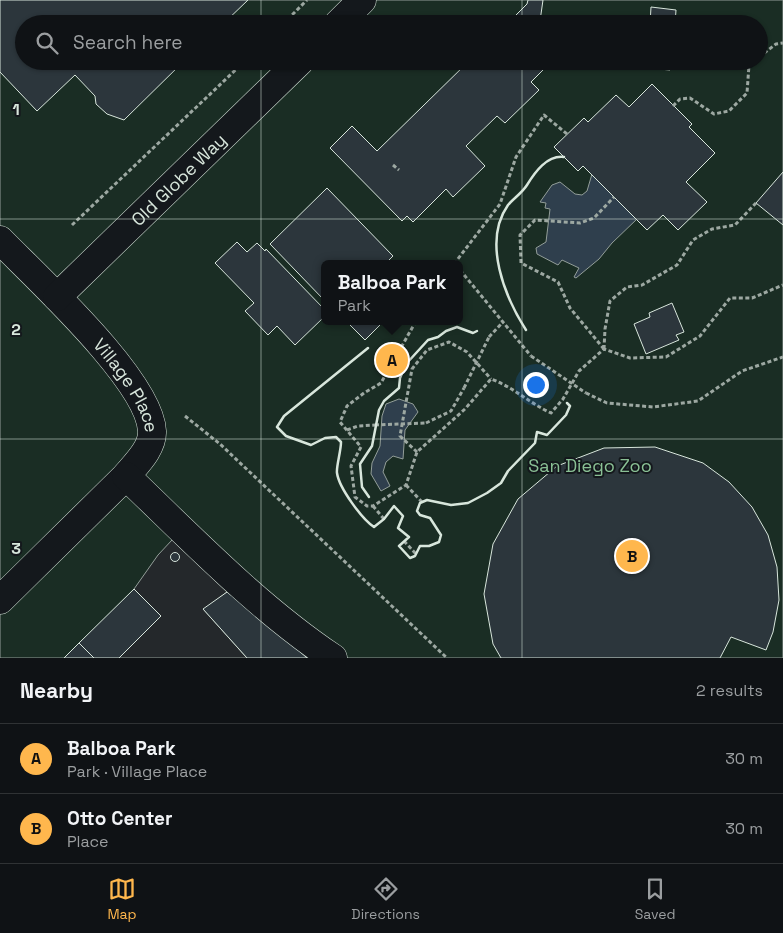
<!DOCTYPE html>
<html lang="en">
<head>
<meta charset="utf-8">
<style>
	:root { --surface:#0f1215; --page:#181b1e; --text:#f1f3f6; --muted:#9b9ea0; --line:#2f3234; --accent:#ffb74d }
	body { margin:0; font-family:"Space Grotesk",sans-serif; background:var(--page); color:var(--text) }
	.you { position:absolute; left:535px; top:384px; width:18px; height:18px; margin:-12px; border:4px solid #fff; border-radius:50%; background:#1a73e8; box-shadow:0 0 0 8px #1a73e833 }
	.badge { display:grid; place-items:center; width:32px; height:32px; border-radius:50%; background:var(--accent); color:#111; font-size:16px; font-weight:700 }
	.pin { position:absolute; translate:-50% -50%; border:2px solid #fff; box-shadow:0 1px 5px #0006 }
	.popup { position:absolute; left:321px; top:260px; width:142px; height:65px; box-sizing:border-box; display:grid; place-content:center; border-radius:8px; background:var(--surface); filter:drop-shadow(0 1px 4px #0005); font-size:16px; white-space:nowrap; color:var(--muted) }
	.popup b { font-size:19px; color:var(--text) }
	.popup::after { content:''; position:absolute; left:50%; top:100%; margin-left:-10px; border:10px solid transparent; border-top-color:var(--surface) }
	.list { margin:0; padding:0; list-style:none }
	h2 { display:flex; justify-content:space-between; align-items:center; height:65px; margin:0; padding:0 20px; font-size:21px }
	h2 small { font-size:16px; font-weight:400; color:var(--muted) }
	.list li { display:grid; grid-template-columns:32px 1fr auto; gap:15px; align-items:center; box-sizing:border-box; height:70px; padding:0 20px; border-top:1px solid var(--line) }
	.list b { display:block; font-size:19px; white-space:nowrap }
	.list p { margin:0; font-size:16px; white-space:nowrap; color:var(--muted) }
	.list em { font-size:16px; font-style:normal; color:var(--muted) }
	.icon { flex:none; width:28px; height:28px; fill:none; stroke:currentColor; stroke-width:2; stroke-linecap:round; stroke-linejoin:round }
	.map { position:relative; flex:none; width:783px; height:658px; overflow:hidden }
	.search { position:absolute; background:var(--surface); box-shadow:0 1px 4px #0004; left:15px; right:15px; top:15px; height:55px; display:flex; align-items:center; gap:12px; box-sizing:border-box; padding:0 18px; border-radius:28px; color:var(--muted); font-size:19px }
	.sheet { height:205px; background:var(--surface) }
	nav { display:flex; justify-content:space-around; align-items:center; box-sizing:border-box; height:70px; border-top:1px solid var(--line); background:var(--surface); font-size:14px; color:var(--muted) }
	nav a { display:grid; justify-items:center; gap:2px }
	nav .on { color:var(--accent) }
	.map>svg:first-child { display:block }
	.green { fill:#1a2d24; stroke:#939e99; fill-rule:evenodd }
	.parking { fill:#24282b; stroke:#939e99 }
	.water { fill:#2f3f4d; stroke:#939e99 }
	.building { fill:#2c363c; stroke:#d8e6dc }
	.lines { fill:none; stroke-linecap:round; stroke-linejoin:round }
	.minor-casing { stroke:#d8e6dc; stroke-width:29 }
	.path { stroke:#9da8a2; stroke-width:3; stroke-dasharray:4 2.5; stroke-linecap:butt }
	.minor { stroke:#14181c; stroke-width:28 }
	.path-bridge { stroke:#9da8a2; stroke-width:3; stroke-dasharray:4 2.5; stroke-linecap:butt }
	.wall { stroke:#d8e6dc; stroke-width:2.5 }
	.grid { fill:none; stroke:#d8e6dc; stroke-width:1; stroke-opacity:0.55 }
	.labels { text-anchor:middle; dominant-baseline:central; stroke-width:4; stroke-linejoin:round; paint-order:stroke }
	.street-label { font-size:18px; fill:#d8e6dc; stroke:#14181c }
	.park-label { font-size:18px; fill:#8ac095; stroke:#14181c }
	.grid-label { font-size:16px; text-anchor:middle; font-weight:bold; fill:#d8e6dc; stroke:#14181c; stroke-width:4; stroke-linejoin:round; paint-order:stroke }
</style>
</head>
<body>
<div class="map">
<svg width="783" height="658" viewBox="0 0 783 658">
	<rect width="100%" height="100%" fill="#14181c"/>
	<path class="green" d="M0,0h783v658h-783zM24,24h735v37h-735zM324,264h136v57h-136z"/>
	<path class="parking" d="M172,540l55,52 -23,18 43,48h-128l42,-42 -27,-27 24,-34z"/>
	<g class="water">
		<path d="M592,174l45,45 -25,24 -13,16 -23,19 -2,-1 5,-9 -17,-8 -4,5 -21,-11 -1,-6 10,-6 4,-33 -5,-1 1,-5 -6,-1 12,-17 8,-3 15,12 7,1 5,-4z"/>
		<path d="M399,399l14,5 5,8 -13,18 -2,29 -10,-3 -7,6 -3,10 7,14 -9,5 -10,-17 1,-11 8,-17 2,-30 4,-12z"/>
	</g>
	<g class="building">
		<path d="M0,0h248l-25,24h-199v37h160l-60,59 -17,-6 -11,-10 -1,-8 -20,-21 -38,36 -37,-39z"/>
		<path d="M528,0h15l-3,21 1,3h-34l20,-20z"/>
		<path d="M651,7l25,3 -1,14h-25z"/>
		<path d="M469,61h83l-21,21 8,8 -34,33 -8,-7 -31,30 19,20 -32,31 -7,-8 -33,33 -6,-6 -5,5 -72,-73 22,-22 25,25z"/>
		<path d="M604,61h67l-1,9 -66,-6z"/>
		<path d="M652,84l40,40 -3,3 26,26 -29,29 21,20 -29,28 -15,-15 -16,15 -64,-64 -5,5 -24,-24 30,-29 4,4 28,-27 13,12z"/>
		<path d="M783,172v53l-27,-22z"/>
		<path d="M327,188l66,68 -6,6 2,2h-65v36l-54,-56z"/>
		<path d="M237,242l10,10 10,-9 8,8 1,-2 58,60v8l-29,28 -18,-19 -9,9 -23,-24 9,-8 -39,-40z"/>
		<path d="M672,303l12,29 -8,3 3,5 -33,14 -12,-30 16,-7 -1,-4z"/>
		<path d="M346,321h38l-19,19z"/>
		<path d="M655,447l48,16 26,19 23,25 16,28 9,32 2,33 -6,32 -7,18 -35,-13 -11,21h-219l-8,-14 -9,-50 9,-50 25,-45 39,-33 47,-18z"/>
		<circle cx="175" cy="557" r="4.5"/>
		<path d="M134,589l27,27 -42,42h-25l-15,-15z"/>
		<path d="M227,592l49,38 31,28h-60l-44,-49z"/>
		<path d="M79,643l15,15h-30z"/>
	</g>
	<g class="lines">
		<defs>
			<g id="minor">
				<path d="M338,24l24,-24"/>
				<path id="s1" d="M0,240c37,38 150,141 152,191 1,17 -16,33 -26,45l-126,124"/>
				<path id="s2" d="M57,297l243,-236"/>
				<path d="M126,476c66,63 131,131 207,182"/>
			</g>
		</defs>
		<use href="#minor" class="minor-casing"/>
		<g class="path">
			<path d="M283,24l24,-24"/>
			<path d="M759,57l17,-13 7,-1"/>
			<path d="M673,106l7,-7 10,-1 24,16 15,-3 18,-18 2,-28 5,-4"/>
			<path d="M393,165l6,5"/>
			<path d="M72,225l173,-164"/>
			<path d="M454,264l46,-60 16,-47 28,-42 23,19"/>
			<path d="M460,270l71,86"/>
			<path d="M416,321l-35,62 -17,10 -17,13 -7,16 21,25 -10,19 4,31 12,9h6l33,-21 11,-33 48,-43 26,-30c24,9 38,24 60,34l12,-14 16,-28 25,-22 26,9 36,-1 34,-21 30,-38h22l31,-13"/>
			<path d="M489,337l14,-15"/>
			<path d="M604,349l-34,-41 -12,-26 -37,-19 -1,-28 15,-15 45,3 14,-5 20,-21"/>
			<path d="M604,349l1,-20 5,-28 17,-14 15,-2 35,-20 16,-25 19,-11 23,-4 21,-22"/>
			<path d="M586,393l21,10 46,4 45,-6 44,-30 41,-14"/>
			<path d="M185,416l35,28 227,214"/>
			<path d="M426,423l25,-12 13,-23"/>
			<path d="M347,430l11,-4 17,-1"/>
			<path d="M417,452l-17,-16 12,-67 15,-19 22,-8 18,10 24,27"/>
			<path d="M406,485l16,17"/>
			<path d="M373,506l11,13"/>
			<path d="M404,541l12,13"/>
		</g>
		<use href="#minor" class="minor"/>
		<g class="path-bridge">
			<path d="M531,356l55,37"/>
			<path d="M464,388l25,-51"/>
			<path d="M375,425l51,-2"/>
		</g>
		<g class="wall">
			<path d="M526,330c-21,-33 -44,-88 -18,-125 6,-7 14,-12 19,-20 8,-13 20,-30 37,-28"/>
			<path d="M368,348l-84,68 -7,11 9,9 25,9 14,-7 11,-1 5,5c0,9 -5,25 -4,31 2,15 25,46 37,54l10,-8 10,-13 9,10 -5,12 11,9 -10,9 11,12 5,-2 5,-10h9l10,-4 2,-7 -11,-17 -10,-3 -3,-4 3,-8 7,-3 24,5 17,-2 19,-10 14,-10 7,-12 27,-28 2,-11 10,3 19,-20 4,-9 -3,-3"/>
			<path d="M369,497l-7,-10 -2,-23 12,-18 7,-36 5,-9 15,-13 1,-10 6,-14 22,-24 10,-3 8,-6 11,-4 16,6 4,-2"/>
		</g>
	</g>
	<path class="grid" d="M261,0v24M522,0v24M261,61v597M522,61v597M0,219h783M0,439h783"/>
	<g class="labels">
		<g class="street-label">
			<text stroke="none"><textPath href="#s2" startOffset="169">Old Globe Way</textPath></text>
			<text stroke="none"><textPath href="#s1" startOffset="194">Village Place</textPath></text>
		</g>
		<g class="park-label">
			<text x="590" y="465">San Diego Zoo</text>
		</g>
	</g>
	<g class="grid-label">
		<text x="16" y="115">1</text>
		<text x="16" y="335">2</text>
		<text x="16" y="554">3</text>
	</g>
</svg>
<div class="you"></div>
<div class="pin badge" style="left:392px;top:360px">A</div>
<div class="popup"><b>Balboa Park</b>Park</div>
<div class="pin badge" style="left:632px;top:556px">B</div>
<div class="search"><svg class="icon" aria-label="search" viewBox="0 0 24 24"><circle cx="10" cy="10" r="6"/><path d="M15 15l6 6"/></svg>Search here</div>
</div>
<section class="sheet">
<h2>Nearby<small>2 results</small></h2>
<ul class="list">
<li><span class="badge">A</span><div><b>Balboa Park</b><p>Park · Village Place</p></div><em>30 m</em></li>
<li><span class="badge">B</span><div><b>Otto Center</b><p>Place</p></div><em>30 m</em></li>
</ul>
</section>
<nav>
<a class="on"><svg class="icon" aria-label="map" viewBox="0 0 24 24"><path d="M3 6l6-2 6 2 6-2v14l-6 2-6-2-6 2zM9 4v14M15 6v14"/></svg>Map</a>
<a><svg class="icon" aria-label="directions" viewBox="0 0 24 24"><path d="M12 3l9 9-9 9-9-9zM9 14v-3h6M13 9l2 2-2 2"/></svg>Directions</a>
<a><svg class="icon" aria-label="saved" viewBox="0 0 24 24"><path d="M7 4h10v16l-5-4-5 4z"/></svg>Saved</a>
</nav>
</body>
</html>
